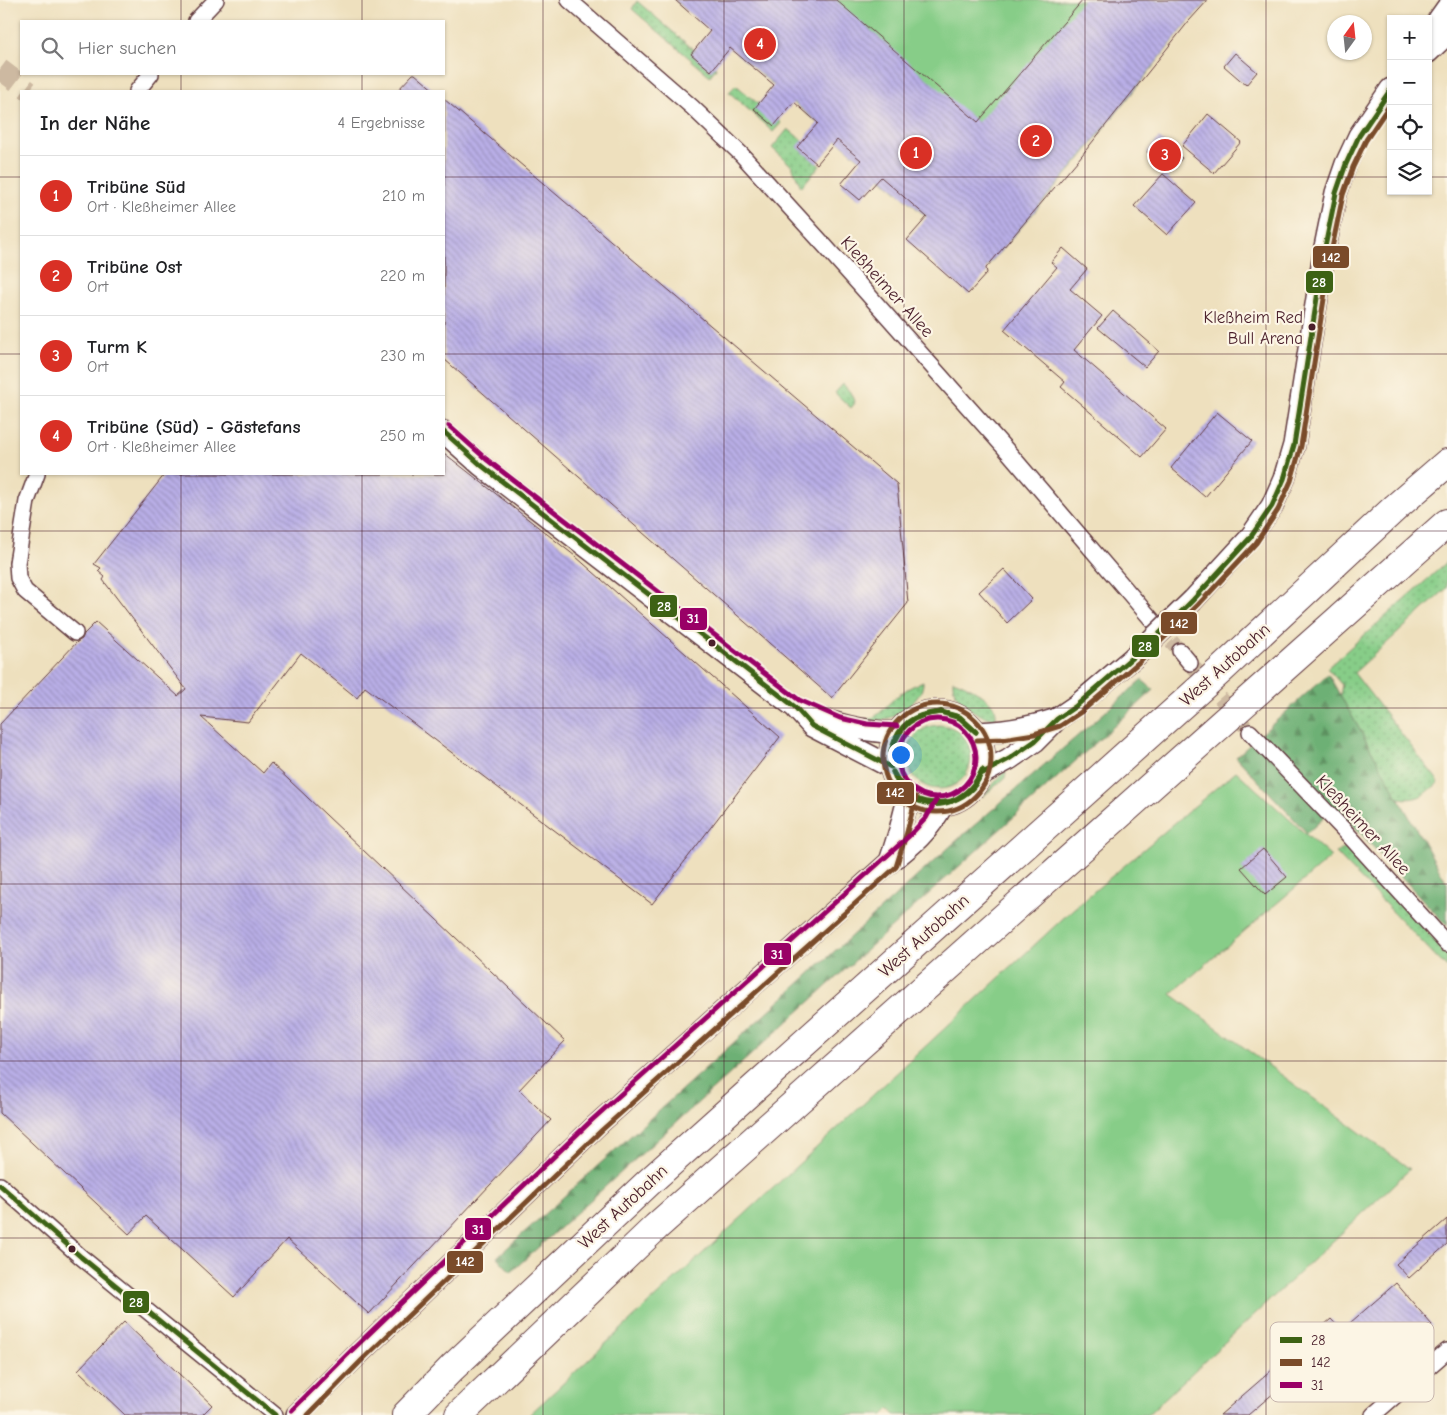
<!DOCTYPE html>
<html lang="de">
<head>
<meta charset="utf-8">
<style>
	:root { --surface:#fff; --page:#f6f6f6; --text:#202124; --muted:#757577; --line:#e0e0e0; --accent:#d93025 }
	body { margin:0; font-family:"Comic Neue",sans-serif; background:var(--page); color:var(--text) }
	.controls { position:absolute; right:15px; top:15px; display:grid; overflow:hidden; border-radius:0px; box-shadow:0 1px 4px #0004 }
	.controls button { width:45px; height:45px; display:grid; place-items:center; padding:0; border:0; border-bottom:1px solid var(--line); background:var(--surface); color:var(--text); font:25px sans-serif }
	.compass { position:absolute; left:1327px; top:15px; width:45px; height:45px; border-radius:50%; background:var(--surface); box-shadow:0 1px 4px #0004; rotate:15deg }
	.you { position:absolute; left:900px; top:754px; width:18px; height:18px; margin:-12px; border:4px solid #fff; border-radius:50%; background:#1a73e8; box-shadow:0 0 0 8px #1a73e833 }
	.badge { display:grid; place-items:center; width:32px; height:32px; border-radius:50%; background:var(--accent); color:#fff; font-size:16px; font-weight:700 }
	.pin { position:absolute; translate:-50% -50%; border:2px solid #fff; box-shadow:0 1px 5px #0006 }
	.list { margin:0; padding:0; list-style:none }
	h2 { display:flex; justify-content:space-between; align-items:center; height:65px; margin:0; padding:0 20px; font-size:21px }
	h2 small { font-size:16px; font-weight:400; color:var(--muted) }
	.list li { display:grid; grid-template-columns:32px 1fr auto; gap:15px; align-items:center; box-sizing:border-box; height:80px; padding:0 20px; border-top:1px solid var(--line) }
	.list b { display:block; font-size:19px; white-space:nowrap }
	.list p { margin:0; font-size:16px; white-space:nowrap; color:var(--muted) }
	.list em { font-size:16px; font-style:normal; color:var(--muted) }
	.icon { flex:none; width:28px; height:28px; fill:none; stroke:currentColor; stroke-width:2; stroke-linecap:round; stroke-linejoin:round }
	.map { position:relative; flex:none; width:1447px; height:1415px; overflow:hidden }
	.search { position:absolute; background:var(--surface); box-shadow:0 1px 4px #0004; left:20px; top:20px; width:425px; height:55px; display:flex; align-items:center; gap:12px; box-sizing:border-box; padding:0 18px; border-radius:0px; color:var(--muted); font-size:19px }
	.panel { position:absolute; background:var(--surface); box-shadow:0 1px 4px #0004; left:20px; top:90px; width:425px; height:385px; border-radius:0px }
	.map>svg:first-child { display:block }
	.grass { fill:url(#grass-dots); stroke:#68765a }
	.forest { fill:url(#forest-firs); stroke:#5c6850 }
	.pitch { fill:#87cd88; stroke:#68765a }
	.building { fill:url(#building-back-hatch) }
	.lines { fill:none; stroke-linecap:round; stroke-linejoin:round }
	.street-tunnel { stroke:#cdb9a1; stroke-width:15; stroke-dasharray:15 8; stroke-linecap:butt }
	.secondary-tunnel { stroke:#cdb9a1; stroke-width:21; stroke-dasharray:21 11; stroke-linecap:butt }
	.street-casing { stroke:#633c41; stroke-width:18 }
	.secondary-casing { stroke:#633c41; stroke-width:24 }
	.highway-casing { stroke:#633c41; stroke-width:30 }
	.street { stroke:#fff; stroke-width:15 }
	.secondary { stroke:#fff; stroke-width:21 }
	.highway { stroke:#fff; stroke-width:28 }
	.secondary-bridge-casing { stroke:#633c41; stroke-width:24; stroke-linecap:butt }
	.secondary-bridge { stroke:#fff; stroke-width:21 }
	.bus-1-casing { stroke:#fcf5e5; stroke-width:9 }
	.bus-2-casing { stroke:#fcf5e5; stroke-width:9 }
	.bus-3-casing { stroke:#fcf5e5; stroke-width:9 }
	.bus-1 { stroke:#3d6214; stroke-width:5 }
	.bus-2 { stroke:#7a4b2a; stroke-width:5 }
	.bus-3 { stroke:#906; stroke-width:5 }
	.grid { fill:none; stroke:#4a1f2b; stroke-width:1; stroke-opacity:0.55 }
	.bus-dot { fill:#4a1f2b; stroke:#fcf5e5; stroke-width:2 }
	.labels { text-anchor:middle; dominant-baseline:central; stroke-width:4.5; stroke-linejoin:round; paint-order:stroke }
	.bus-label { font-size:17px; fill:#4a1f2b; stroke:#fcf5e5; text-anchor:end }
	.street-label { font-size:18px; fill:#4a1f2b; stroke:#fcf5e5 }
	.key { fill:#fcf5e5; stroke:#c7b5ad; stroke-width:1 }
	.key-label { font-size:14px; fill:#4a1f2b }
	.line-badge { stroke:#fcf5e5; stroke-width:2 }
	.badge-label { font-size:14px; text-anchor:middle; font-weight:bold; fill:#fff }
</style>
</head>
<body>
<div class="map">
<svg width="1447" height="1415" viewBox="0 0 1447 1415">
	<defs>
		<pattern id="grass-dots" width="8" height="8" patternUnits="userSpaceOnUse" patternTransform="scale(1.25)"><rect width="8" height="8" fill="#87cd88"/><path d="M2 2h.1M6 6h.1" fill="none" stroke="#70a66f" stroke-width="1.8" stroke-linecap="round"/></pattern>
		<pattern id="forest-firs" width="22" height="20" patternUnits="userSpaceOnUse" patternTransform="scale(1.25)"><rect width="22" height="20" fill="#6db074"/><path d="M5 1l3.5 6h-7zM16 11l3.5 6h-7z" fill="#5c8f5f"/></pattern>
		<pattern id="building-back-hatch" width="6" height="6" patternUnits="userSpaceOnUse" patternTransform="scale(1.25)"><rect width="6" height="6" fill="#b9afe7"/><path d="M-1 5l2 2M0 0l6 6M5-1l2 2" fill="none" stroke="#988ebb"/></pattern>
	</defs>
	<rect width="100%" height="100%" fill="#fcf5e5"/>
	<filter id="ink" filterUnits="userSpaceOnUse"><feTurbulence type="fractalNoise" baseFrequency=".02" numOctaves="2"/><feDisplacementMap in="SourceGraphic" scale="10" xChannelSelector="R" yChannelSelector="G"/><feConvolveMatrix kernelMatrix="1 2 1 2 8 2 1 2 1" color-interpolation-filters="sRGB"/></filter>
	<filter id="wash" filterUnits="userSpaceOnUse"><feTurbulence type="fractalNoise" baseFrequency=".0096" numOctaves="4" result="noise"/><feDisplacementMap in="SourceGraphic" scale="20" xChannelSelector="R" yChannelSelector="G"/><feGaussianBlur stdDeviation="1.12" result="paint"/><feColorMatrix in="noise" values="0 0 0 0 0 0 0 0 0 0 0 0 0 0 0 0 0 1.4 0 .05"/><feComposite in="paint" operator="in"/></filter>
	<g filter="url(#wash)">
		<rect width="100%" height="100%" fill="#eee0be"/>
		<g class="grass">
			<path d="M637,1l57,49 -3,4 19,17 5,-5 1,2 -6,8 -78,-67z"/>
			<path d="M736,85l45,38 -8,9 -44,-40z"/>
			<path d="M788,129l15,12 -5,6 22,19 -19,21 -9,-21 -20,-18z"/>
			<path d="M843,384l7,8 5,11 -4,5 -16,-15z"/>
			<path d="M1447,562v26l-93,85 85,109c-14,13 -21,19 -41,16l-58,-103 2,-10 -15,-17z"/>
			<path d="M953,680c13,4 50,23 42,39 -18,-2 -44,-19 -42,-39z"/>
			<path d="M923,681c2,21 -39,47 -58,39 15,-3 19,-13 30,-22 8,-7 17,-12 28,-17z"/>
			<circle cx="939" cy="757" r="32"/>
			<path d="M1005,771l1,1 -1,6 -23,19z"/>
			<path d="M1348,848l8,4 91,102v14l-111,-115 6,-4z"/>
		</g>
		<g class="forest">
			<path d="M1328,674l119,209v43l-111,-119 -29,26 -71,-76z"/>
			<path d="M1142,680l12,10 -643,582 -14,-15 458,-415z"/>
		</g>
		<g class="pitch">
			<path d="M675,0h533l-19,21 -110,139 -93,108z"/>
			<path d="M1236,771l95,86 -160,137 239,175 -263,246h-252l-6,-6 -6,6h-354l543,-505z"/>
		</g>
		<g id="blocks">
			<g class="building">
				<path d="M675,0h161l142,122 105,-122h125l-19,21 -111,139 -92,108 1,5 -19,21 -61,-54 20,-23 -46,-40 -21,23 -19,-16 20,-24 -24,-20 -20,24 -20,-17 21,-24 -24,-21 -20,24 -20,-17 20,-24 -44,-37 -19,23 -20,-17 19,-23z"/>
				<path d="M1235,53l22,19 -11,13 -22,-19z"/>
				<path d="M413,74h2l20,17h-38z"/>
				<path d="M444,99l453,385 11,119 -76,95 -388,-339z"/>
				<path d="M1208,114l33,28 -27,31 -32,-27z"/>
				<path d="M1159,138l23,20 -11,14 -24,-20z"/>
				<path d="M1163,174l33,29 -29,32 -33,-29z"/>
				<path d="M1063,248l24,21 -17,20 32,27 -28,34 92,79 -24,28 -81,-70 4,-5 -61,-52 53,-63 -6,-5z"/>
				<path d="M1113,311l46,40 -14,16 -47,-39z"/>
				<path d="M1217,412l35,29 -47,56 -34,-29z"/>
				<path d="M444,453l131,103 205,181 -128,167 -287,-217 -8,11 -56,-45 -53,69 -47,-5 62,56 8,-10 294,278 -46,49 32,30 -182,194 -82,-75 -53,58 -88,-81 -17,18 -129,-121v-389l77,-82 5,-3 2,-5 12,-12 82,74 8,-7 -83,-109 2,-3 -7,-6 3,-3 -7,-4 71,-90h279z"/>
				<path d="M1004,569l28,30 -25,24 -28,-31z"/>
				<path d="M1263,849l24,28 -22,18 -24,-27z"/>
				<path d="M1447,1219v25l-38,34 -13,-14z"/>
				<path d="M1396,1283l36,42 -54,46 -35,-42z"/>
				<path d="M1331,1319l13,14 -96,82h-28z"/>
				<path d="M124,1322l88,83 -10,10h-77l-47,-45z"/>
			</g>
		</g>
	</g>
	<g filter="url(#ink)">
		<use href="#blocks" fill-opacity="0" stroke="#633c41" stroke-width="1"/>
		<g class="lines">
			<g class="street-tunnel">
				<path d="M1156,624l24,27"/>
				<path d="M1190,663l60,69"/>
			</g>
			<path class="secondary-tunnel" d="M0,69l29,22"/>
			<defs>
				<g id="street">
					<path d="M569,0l123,107 49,47 84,92 185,208 143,167"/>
					<path d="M196,21l20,-21"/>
					<path d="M137,91l14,-17"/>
					<path d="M37,474l-10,27 -10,62 1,15 7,13 50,42"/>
					<path d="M1180,651l10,12"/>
					<path d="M1250,732l93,97 104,115"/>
					<path d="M0,1185l81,72 194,158"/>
					<path d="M1373,1415l74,-64"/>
				</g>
				<g id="secondary">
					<path d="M1428,35l19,-27"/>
					<path d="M1428,52l19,-18"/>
					<path d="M444,432l37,33 314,242 17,19 79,41"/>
					<path d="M1193,600l57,-62 22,-32 12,-27 10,-34 31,-198 11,-54 10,-29 13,-28 32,-47"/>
					<circle cx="937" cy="758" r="47"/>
					<path d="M820,718c26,10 50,13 77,15"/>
					<path d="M977,733c27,-1 52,-5 77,-13"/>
					<path d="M981,774l28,-15 26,-18 22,-22 19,-13 57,-48"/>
					<path d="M890,862l10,-32 9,-35"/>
					<path d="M297,1415l60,-60 240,-230 293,-263c24,-19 38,-30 53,-58"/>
				</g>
				<g id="highway">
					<path d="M406,1415l46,-47 196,-185 574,-514 174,-162 51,-44"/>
					<path d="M459,1415l197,-188 791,-704"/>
				</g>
			</defs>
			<use href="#street" class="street-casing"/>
			<use href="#secondary" class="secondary-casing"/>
			<use href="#highway" class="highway-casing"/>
			<use href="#street" class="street"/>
			<use href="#secondary" class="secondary"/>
			<use href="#highway" class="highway"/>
			<defs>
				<path id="secondary-bridge" d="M1133,658l60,-58"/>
			</defs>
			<use href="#secondary-bridge" class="secondary-bridge-casing"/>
			<use href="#secondary-bridge" class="secondary-bridge"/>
			<defs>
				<g id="bus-1">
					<path d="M444,432l37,33 314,242 17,19 79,41"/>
					<path d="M941,712l19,6 16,14"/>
					<path d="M941,712l19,5 16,15"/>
					<path d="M891,751c8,-28 22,-37 50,-39"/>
					<path d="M891,751c10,-27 21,-36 50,-39"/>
					<path d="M893,772c14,26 28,35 59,29"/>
					<path d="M893,772c2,4 4,11 7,15 11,15 34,22 52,14"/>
					<path d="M981,774l28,-15 26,-18 22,-22 19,-13 81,-70 36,-36 57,-62 22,-32 12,-27 10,-34 31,-198 11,-54 10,-29 13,-28 32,-47"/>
					<path d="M952,801c15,-7 23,-16 30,-31"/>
					<path d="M952,801c14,-5 26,-15 30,-31"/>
					<path d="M0,1185l81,72 194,158"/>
				</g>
				<g id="bus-2">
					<circle cx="937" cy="758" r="54"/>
					<path d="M977,740l26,-1 31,-5 26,-8 21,-14 57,-49 60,-58 58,-62 22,-33 13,-29 10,-35 31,-198 11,-53 10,-28 13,-27 25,-37"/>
					<path d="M308,1415l54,-55 240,-230 294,-263 11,-35 9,-35"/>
				</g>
				<g id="bus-3">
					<path d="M449,426l37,33 313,241 41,18 27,6 30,2"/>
					<circle cx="937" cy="758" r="39"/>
					<path d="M292,1410l60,-60 240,-230 316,-283 18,-19 10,-18"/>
				</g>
			</defs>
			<use href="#bus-1" class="bus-1-casing"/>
			<use href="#bus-2" class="bus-2-casing"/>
			<use href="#bus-3" class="bus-3-casing"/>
			<use href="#bus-1" class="bus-1"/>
			<use href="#bus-2" class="bus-2"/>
			<use href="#bus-3" class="bus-3"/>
		</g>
	</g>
	<path class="grid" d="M181,0v21M362,0v21M543,0v1415M724,0v1415M904,0v1415M1085,0v1415M1266,0v1415M181,74v17M362,74v17M0,177h21M444,177h947M1428,177h19M0,354h21M444,354h1003M181,474v941M362,474v941M0,531h1447M0,708h1447M0,884h1447M0,1061h1447M0,1238h1447"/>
	<g class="bus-dot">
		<circle cx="1312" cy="327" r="4.5"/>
		<circle cx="712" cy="643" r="4.5"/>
		<circle cx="72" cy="1249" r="4.5"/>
	</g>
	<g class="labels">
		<g class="bus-label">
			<text x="1303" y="317">Kleßheim Red<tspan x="1303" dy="21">Bull Arena</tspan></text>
		</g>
		<g class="street-label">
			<text transform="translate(887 287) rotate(48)">Kleßheimer Allee</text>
			<text transform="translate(1225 665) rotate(-42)">West Autobahn</text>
			<text transform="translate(1363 825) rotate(47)">Kleßheimer Allee</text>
			<text transform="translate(924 936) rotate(-42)">West Autobahn</text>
			<text transform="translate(623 1207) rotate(-43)">West Autobahn</text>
		</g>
	</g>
	<rect x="1270" y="1322" width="164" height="80" rx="8" class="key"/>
	<rect x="1280" y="1337" width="22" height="6" fill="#3d6214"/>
	<rect x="1280" y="1359" width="22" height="7" fill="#7a4b2a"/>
	<rect x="1280" y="1382" width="22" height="6" fill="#906"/>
	<g class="key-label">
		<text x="1311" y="1345">28</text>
		<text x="1311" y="1367">142</text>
		<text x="1311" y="1390">31</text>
	</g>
	<g class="line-badge">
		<rect x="1312" y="245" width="38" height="24" rx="5" fill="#7a4b2a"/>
		<rect x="1305" y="270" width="29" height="24" rx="5" fill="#3d6214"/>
		<rect x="649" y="594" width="29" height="24" rx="5" fill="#3d6214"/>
		<rect x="679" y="607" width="29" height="24" rx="5" fill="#906"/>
		<rect x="1160" y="611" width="38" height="24" rx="5" fill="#7a4b2a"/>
		<rect x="1131" y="634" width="29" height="24" rx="5" fill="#3d6214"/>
		<rect x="876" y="781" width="39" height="24" rx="5" fill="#7a4b2a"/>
		<rect x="763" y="942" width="29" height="24" rx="5" fill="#906"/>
		<rect x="464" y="1217" width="28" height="24" rx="5" fill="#906"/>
		<rect x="446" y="1250" width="38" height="24" rx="5" fill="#7a4b2a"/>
		<rect x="122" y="1290" width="28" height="24" rx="5" fill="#3d6214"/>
	</g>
	<g class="badge-label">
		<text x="1331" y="262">142</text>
		<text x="1319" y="287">28</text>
		<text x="664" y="611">28</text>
		<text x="693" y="623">31</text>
		<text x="1179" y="628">142</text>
		<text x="1145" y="651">28</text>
		<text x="895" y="797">142</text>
		<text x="777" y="959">31</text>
		<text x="478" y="1234">31</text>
		<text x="465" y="1266">142</text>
		<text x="136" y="1307">28</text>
	</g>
</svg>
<div class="controls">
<button>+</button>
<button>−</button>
<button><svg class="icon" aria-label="locate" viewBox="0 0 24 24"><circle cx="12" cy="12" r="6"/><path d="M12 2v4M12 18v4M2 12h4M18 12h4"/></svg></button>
<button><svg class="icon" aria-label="layers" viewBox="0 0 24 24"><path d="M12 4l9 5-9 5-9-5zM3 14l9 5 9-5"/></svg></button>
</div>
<svg class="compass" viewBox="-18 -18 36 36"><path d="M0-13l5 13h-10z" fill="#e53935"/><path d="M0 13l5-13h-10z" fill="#757577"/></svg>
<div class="you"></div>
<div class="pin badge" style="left:916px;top:153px">1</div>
<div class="pin badge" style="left:1036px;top:141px">2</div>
<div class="pin badge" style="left:1165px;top:155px">3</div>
<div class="pin badge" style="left:760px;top:44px">4</div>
<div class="search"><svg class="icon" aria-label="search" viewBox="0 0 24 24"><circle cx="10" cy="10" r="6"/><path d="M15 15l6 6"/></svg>Hier suchen</div>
<section class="panel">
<h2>In der Nähe<small>4 Ergebnisse</small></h2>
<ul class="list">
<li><span class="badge">1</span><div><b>Tribüne Süd</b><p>Ort · Kleßheimer Allee</p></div><em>210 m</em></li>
<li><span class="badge">2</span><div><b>Tribüne Ost</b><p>Ort</p></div><em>220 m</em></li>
<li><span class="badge">3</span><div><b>Turm K</b><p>Ort</p></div><em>230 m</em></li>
<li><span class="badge">4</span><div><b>Tribüne (Süd) - Gästefans</b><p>Ort · Kleßheimer Allee</p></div><em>250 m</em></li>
</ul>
</section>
</div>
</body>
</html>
